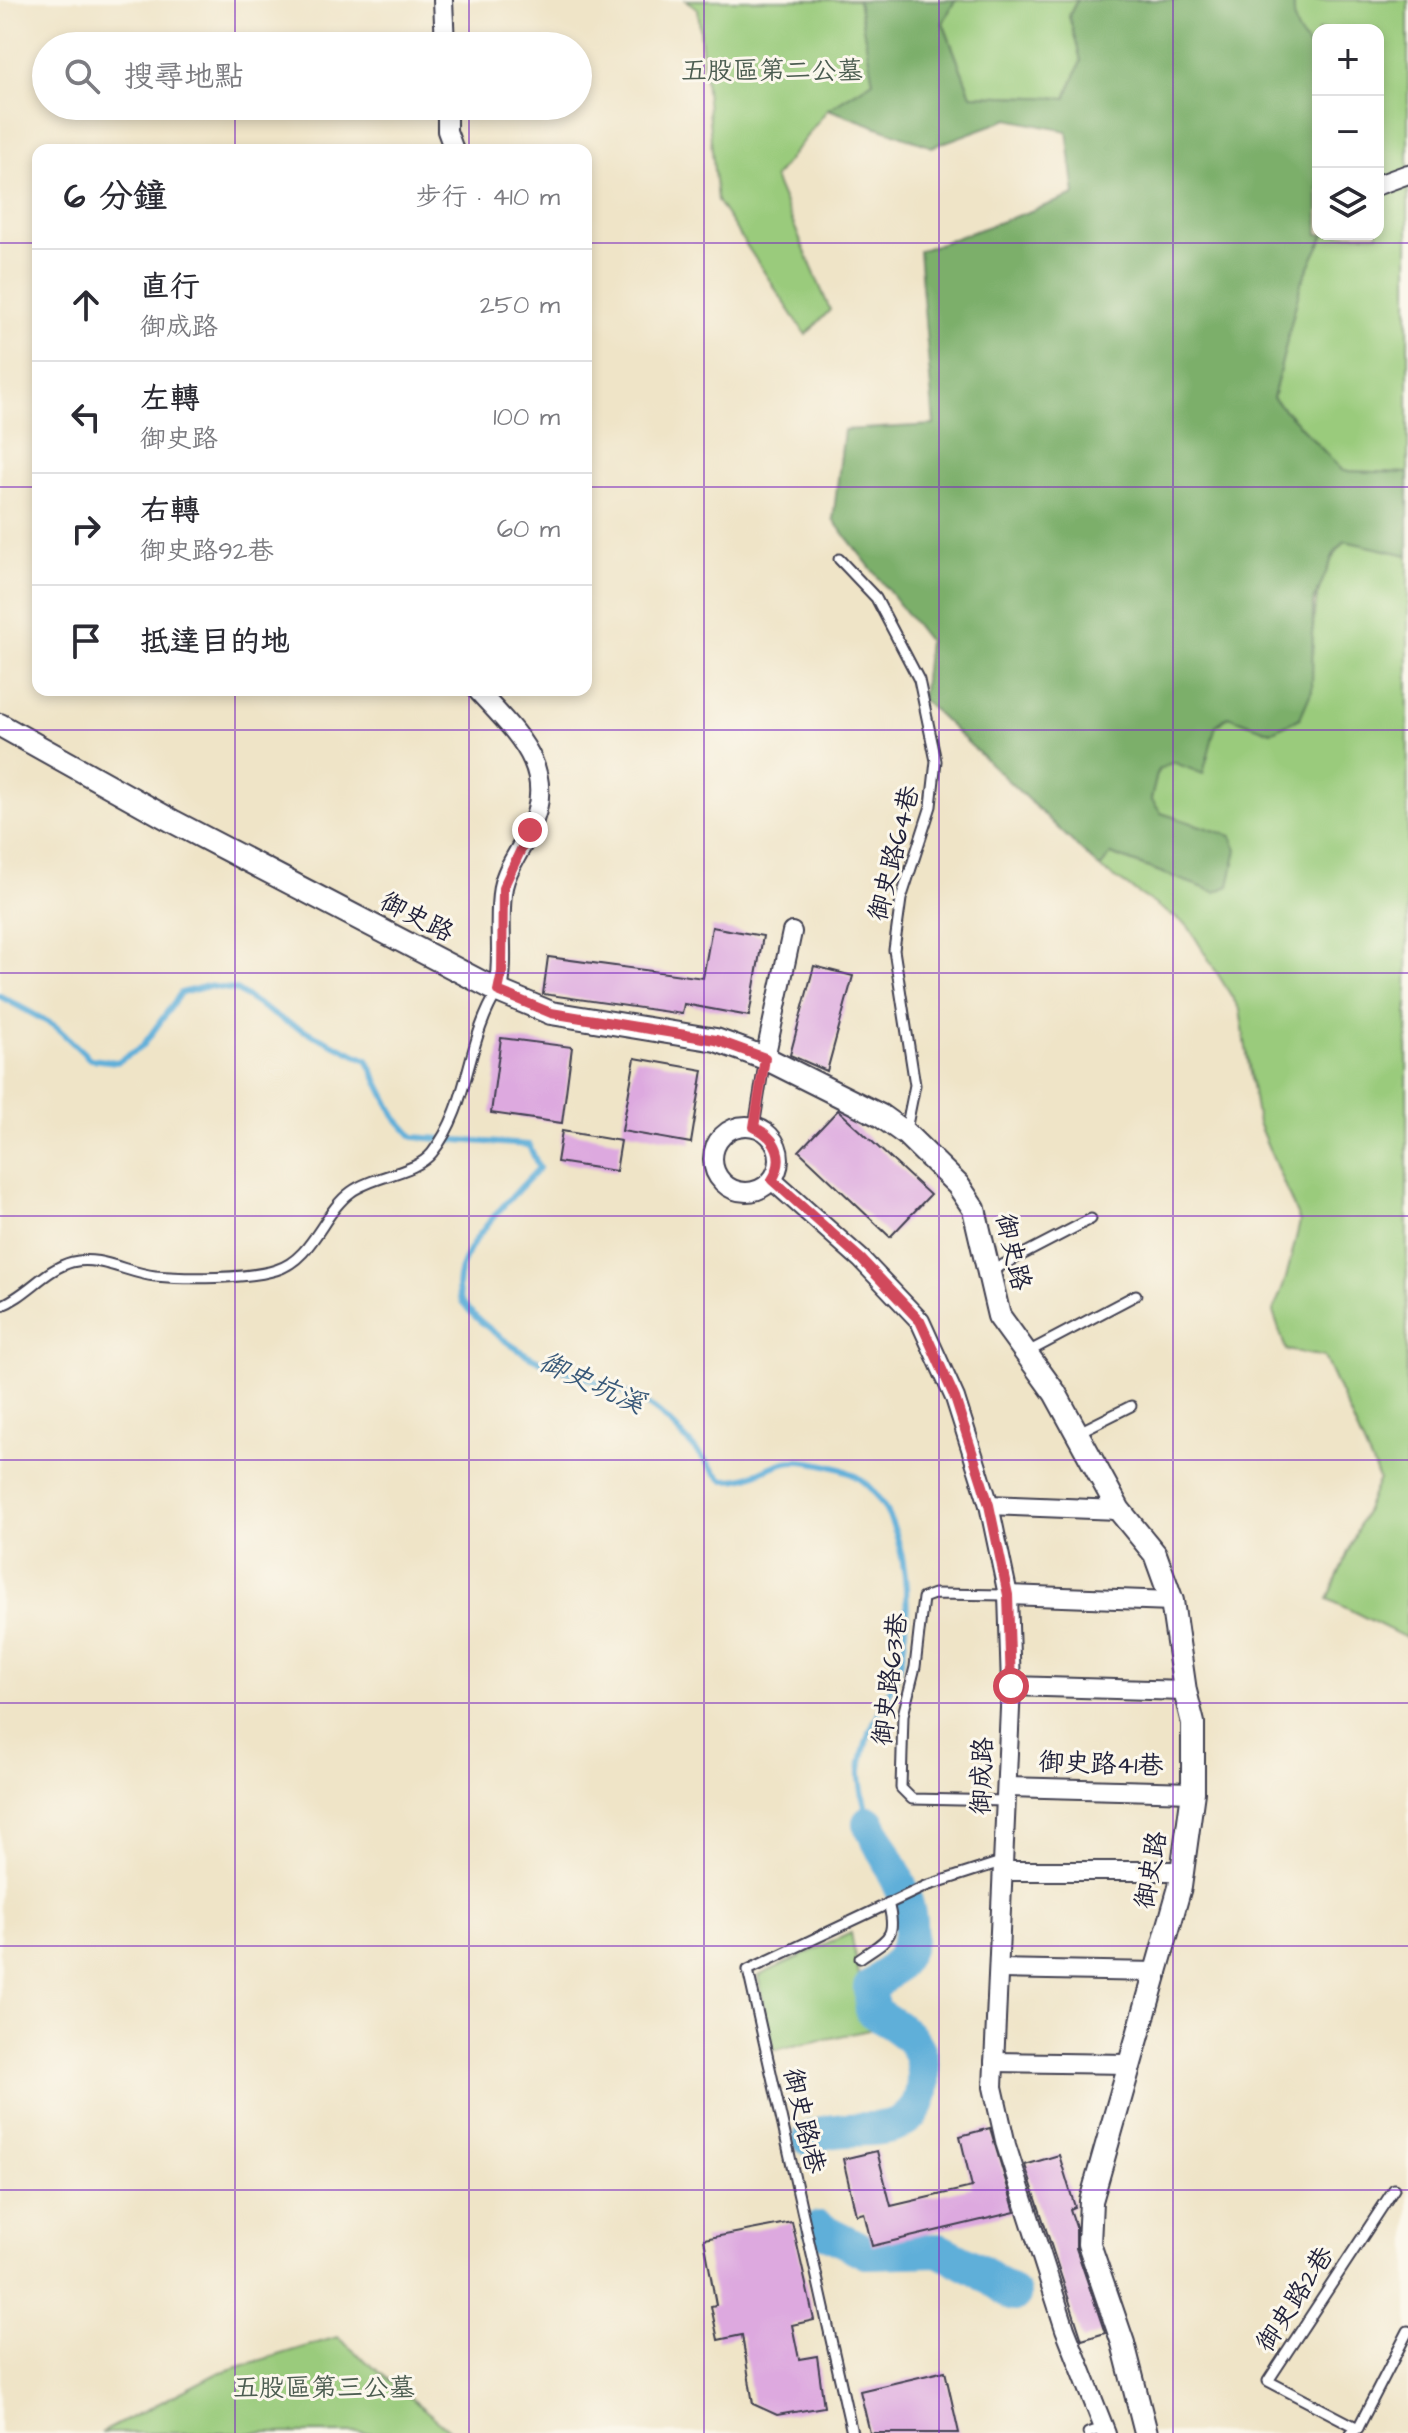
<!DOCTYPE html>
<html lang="zh-TW">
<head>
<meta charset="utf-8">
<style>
	:root { --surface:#fff; --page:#f2f2f3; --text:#2b2b33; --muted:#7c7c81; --line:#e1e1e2 }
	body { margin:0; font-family:"Architects Daughter","LXGW WenKai TC",sans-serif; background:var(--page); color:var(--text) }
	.controls { position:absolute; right:24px; top:24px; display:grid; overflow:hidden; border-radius:16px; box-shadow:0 4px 12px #0003 }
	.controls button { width:72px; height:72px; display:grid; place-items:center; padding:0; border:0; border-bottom:2px solid var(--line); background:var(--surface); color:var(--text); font:40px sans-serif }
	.stop { position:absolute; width:24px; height:24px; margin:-18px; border:6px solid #d1495b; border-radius:50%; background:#fff }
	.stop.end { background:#d1495b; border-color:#fff; box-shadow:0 2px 8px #0008 }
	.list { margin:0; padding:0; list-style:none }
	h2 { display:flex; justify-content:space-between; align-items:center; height:104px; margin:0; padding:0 32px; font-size:34px }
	h2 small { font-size:26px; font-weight:400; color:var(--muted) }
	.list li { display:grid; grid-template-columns:52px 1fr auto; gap:24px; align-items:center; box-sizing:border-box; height:112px; padding:0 32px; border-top:2px solid var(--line) }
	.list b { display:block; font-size:30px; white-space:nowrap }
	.list p { margin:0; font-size:26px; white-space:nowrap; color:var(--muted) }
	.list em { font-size:26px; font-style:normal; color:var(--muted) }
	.icon { flex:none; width:44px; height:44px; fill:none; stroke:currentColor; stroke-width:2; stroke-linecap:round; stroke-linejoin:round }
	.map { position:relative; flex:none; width:1408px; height:2433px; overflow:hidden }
	.search { position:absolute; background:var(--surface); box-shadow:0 4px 12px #0003; left:32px; top:32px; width:560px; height:88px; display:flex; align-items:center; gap:20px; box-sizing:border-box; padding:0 28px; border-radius:44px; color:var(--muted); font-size:30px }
	.panel { position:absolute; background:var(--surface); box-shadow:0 4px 12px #0003; left:32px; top:144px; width:560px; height:552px; border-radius:16px }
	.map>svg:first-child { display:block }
	.green { fill:#9acb7b; stroke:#5e765b; stroke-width:2 }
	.forest { fill:#7baf6b; stroke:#4e6853; stroke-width:2 }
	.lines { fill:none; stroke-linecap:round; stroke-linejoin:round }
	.stream { stroke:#5fafd9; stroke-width:6 }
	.river { stroke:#5fafd9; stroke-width:34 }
	.building { fill:#dda9df }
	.service-casing { stroke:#413f50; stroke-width:13 }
	.minor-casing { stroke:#413f50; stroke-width:22 }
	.tertiary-casing { stroke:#413f50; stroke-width:26 }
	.service { stroke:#fff; stroke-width:9 }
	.minor { stroke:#fff; stroke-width:18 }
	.tertiary { stroke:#fff; stroke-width:22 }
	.route { stroke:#d1495b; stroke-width:10 }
	.grid { fill:none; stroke:#7b2cbf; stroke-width:2; stroke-opacity:0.55 }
	.labels { text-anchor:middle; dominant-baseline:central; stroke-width:6; stroke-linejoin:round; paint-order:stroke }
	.park-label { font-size:26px; fill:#4c5d51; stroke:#fbf7ec }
	.street-label { font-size:26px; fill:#22223b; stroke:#fbf7ec }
	.water-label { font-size:28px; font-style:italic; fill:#3a5a7a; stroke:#fbf7ec }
</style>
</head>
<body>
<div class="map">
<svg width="1408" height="2433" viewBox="0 0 1408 2433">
	<rect width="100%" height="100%" fill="#fbf7ec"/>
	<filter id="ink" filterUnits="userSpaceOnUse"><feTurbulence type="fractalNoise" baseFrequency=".0125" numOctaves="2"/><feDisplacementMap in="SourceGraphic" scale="16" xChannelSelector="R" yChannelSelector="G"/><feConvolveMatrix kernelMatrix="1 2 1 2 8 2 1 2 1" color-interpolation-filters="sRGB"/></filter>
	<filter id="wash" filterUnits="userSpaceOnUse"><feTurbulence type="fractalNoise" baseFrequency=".006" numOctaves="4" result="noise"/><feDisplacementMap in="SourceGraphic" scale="32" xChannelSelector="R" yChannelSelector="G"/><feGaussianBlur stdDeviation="1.8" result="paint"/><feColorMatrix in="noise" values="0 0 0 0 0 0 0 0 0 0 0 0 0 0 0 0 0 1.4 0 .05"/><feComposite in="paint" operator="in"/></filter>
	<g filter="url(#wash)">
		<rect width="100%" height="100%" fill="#efe4c7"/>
		<g class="green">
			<path d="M686,0h172l15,81 -45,28 -54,69 56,132 -24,25 -89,-134 -19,-192z"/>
			<path d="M955,0h122l-8,16 13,45 -15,37 -96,-3 -28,-73z"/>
			<path d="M1294,0h114v473l-65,-2 -70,-73 28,-115 24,-49h53v-204h-60v36l-25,-41z"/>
			<path d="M1345,541l63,14 -2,1083 -78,-39 51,-120 -55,-122 -38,-7 -13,-38 13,-34 14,-56 -42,-99 -18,-113 -52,-84 -88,-58 10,-14 105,38 16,-56 -70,-23 -10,-14 7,-29 72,-54 41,16 41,-42c1,-55 -5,-104 33,-149z"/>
			<path d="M851,1933l18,97 -95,20 -16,-74z"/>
			<path d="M337,2337l116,96h-352l117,-60z"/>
		</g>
		<path class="forest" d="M858,0h97l-12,23 28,72 95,3 15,-37 -12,-45 8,-16h217c-2,42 13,33 23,64 9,25 -6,53 1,77v93h7l-24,49 -28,115 70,73 65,2v82l-63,-14 -11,13 -21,49 -1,87 -12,28 -29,14 -42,-16 -13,9 -13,49 -30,-12 -15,8 -7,29 10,14 70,23 6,14 -8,36 -14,6 -104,-38 -11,14 -178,-169 6,-58 -95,-121 11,-90 90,-5 -15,-174 156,-56 -8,-64 -59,-12 -76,28 -104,-38 45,-28z"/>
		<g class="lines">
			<path class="stream" d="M0,996l55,30 35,33 27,3 25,-15 39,-54 27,-7 28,4 46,30 85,40 29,58 17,19 116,8 10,23c-26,29 -89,84 -80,126 3,18 55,54 72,63 40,20 87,26 124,53 25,19 46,48 68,70 30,1 37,-11 63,-18 12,-3 36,2 48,5 72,18 80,130 68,189 -7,38 -37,67 -42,114 -1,16 6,37 9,53"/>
			<g class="river">
				<path d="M809,2139c35,-23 110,14 114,-58 2,-41 -20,-50 -51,-70l-2,-23c10,-9 25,-19 32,-30 26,-41 -16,-98 -33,-135"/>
				<path d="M819,2228l47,24 73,-2 41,21 34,24"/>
			</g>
		</g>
		<g id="blocks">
			<g class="building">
				<path d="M712,927l51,9 -14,80 -65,-12 -2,10 -139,-20 5,-37 155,21z"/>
				<path d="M814,966l39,10 -26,95 -37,-16z"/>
				<path d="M501,1038l71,9 -10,76 -71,-10z"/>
				<path d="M635,1058l68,12 -12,73 -69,-12z"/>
				<path d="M838,1110l92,85 -40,42 -91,-86z"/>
				<path d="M562,1131l59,10 -5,30 -59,-9z"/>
				<path d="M990,2128l25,84 -143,34 -8,-33 -8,2 -13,-56 34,-8 14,55 81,-19 -12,-51z"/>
				<path d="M1059,2155l16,52 -5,2 6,18v21l29,85 -23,7 -57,-175z"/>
				<path d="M792,2222l22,98 -22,5 7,34 18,-3 7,51 -47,8 -24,-11 -11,-69 -24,5 -7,-34 5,-1 -12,-66z"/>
				<path d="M945,2371l14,62h-89l-10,-42z"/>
			</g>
		</g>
	</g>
	<g filter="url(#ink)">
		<use href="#blocks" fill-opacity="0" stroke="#413f50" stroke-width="2"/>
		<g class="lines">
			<defs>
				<g id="service">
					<path d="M839,559l37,39 43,82 17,81 -5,45 -30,93 -7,51 21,135 -9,45"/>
					<path d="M754,1127l11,-69"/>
					<path d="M991,1271l100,-52"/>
					<path d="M0,1306c27,-10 45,-37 72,-44 28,-7 55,11 83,14 31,3 92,3 121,-6 37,-11 47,-58 75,-78 23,-17 64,-18 81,-39 38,-47 34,-113 66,-162"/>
					<path d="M1026,1353l110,-58"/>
					<path d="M1077,1433l54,-27"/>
					<path d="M1007,1801l-95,-2 -11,-11 2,-73 12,-48 8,-69 11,-4 73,1"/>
					<path d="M860,1958c27,-19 38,-20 28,-55"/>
					<path d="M1358,2428l50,-97"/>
					<path d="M852,2433l-104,-463 178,-84 78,-25"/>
					<path d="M1088,2433l15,-5"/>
					<path d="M1351,2433l7,-5 -90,-47 126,-192"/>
				</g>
				<g id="minor">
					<path d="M443,0l2,46"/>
					<path d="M447,106v25l7,19"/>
					<path d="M1378,185l30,-11"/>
					<path d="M477,690c39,43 83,79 52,142 -8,18 -22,35 -26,55 -6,34 2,70 -5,104"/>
					<path d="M765,1058l27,-126"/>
					<circle cx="746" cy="1159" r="33"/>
					<path d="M772,1180l89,79 59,62 35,77 34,107 19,90 3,91 -18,401 13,58 59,184 41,104"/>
					<path d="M989,1505l130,5"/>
					<path d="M1008,1595l164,6"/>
					<path d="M1011,1686l174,5"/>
					<path d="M1007,1787l186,5"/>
					<path d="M1004,1871h178"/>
					<path d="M1000,1969l158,3"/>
					<path d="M994,2062l135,2"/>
				</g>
				<path id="tertiary" d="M0,725l174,97 324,169 53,22 165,27 49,18 116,58 25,18 52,51 16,24 25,107 56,77 64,117 36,44 17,47 13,90 8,32v69l-13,95 -89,314 -2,43 34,99 23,90"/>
			</defs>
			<use href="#service" class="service-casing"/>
			<use href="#minor" class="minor-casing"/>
			<use href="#tertiary" class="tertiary-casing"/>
			<use href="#service" class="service"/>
			<use href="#minor" class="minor"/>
			<use href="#tertiary" class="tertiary"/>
		</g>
	</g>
	<g class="lines" filter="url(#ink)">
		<path class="route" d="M530,830l-27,58 -1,84 -4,19 53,22 165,27 49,18 -11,69c23,11 32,31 18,53l89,79 59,62 35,77 34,107 19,90 3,91"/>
	</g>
	<path class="grid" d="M235,0v46M469,0v46M704,0v2433M939,0v2433M1173,0v2433M235,106v44M469,106v44M0,243h38M586,243h822M0,487h38M586,487h822M235,690v1743M469,690v1743M0,730h1408M0,973h1408M0,1216h1408M0,1460h1408M0,1703h1408M0,1946h1408M0,2190h1408"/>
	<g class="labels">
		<g class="park-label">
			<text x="772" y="71">五股區第二公墓</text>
			<text x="324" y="2388">五股區第三公墓</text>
		</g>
		<g class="street-label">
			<text transform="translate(894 853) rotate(-76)">御史路64巷</text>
			<text transform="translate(417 917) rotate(27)">御史路</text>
			<text transform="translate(1013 1252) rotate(77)">御史路</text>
			<text transform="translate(890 1679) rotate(-83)">御史路63巷</text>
			<text transform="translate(1101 1764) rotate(2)">御史路41巷</text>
			<text transform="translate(982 1776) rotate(-88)">御成路</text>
			<text transform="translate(1151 1870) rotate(-80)">御史路</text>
			<text transform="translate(804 2121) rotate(77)">御史路1巷</text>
			<text transform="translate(1295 2299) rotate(-57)">御史路2巷</text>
		</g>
		<g class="water-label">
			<text transform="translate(592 1383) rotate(24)">御史坑溪</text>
		</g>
	</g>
</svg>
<div class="controls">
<button>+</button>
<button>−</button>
<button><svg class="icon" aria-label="layers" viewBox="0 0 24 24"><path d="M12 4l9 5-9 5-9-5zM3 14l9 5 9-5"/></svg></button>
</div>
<div class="stop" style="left:1011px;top:1686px"></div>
<div class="stop end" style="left:530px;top:830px"></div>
<div class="search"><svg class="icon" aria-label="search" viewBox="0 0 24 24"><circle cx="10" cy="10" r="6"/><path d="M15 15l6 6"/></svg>搜尋地點</div>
<section class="panel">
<h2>6 分鐘<small>步行 · 410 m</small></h2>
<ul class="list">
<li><svg class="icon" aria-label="ahead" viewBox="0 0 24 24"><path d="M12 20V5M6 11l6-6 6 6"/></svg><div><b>直行</b><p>御成路</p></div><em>250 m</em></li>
<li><svg class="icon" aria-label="left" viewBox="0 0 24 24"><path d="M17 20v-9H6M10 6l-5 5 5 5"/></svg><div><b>左轉</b><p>御史路</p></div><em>100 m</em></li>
<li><svg class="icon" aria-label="right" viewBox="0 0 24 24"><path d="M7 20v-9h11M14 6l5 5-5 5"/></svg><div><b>右轉</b><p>御史路92巷</p></div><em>60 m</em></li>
<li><svg class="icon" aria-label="arrive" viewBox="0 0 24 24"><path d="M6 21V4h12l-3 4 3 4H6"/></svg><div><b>抵達目的地</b></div></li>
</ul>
</section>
</div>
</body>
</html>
